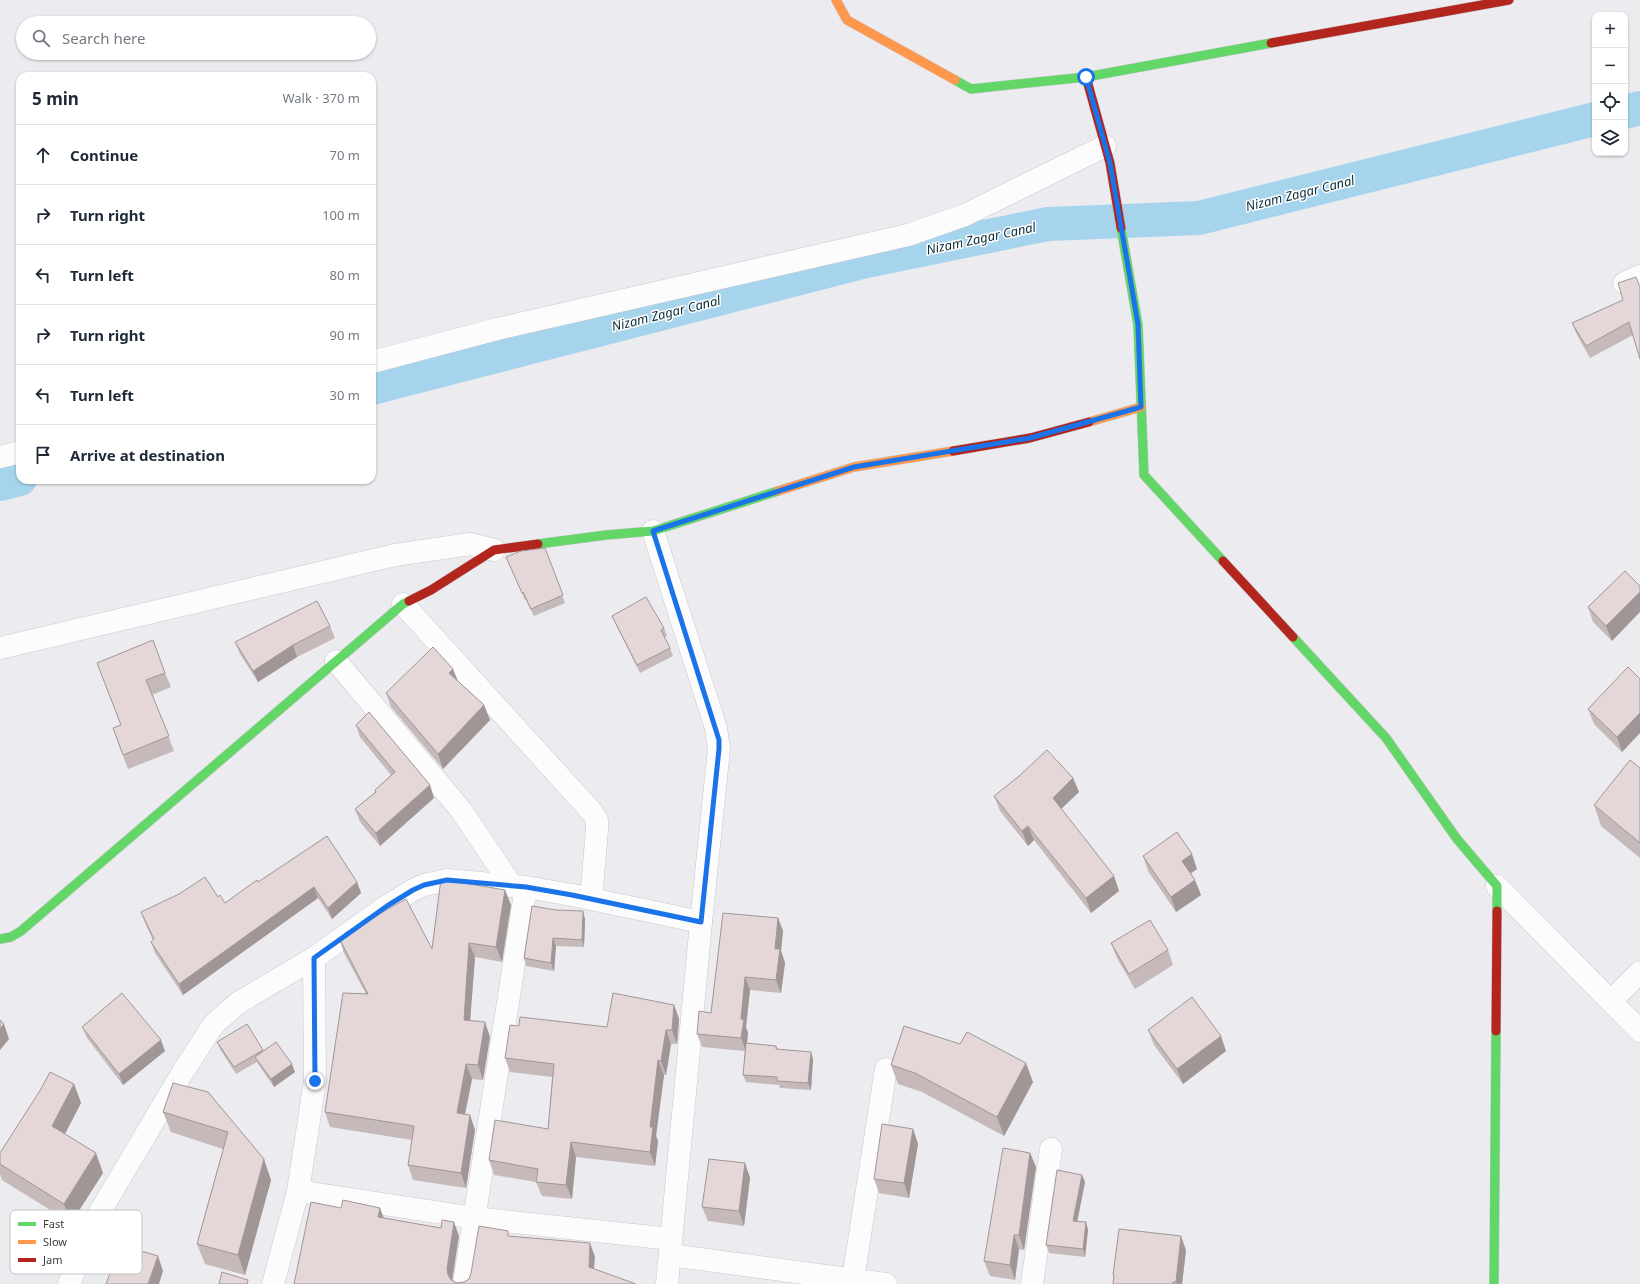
<!DOCTYPE html>
<html lang="en">
<head>
<meta charset="utf-8">
<style>
	:root { --surface:#fff; --page:#f6f6f7; --text:#1f2937; --muted:#747a83; --line:#e0e1e3 }
	body { margin:0; font-family:"Noto Sans",sans-serif; background:var(--page); color:var(--text) }
	.controls { position:absolute; right:12px; top:12px; display:grid; overflow:hidden; border-radius:8px; box-shadow:0 1px 3px #0004 }
	.controls button { width:36px; height:36px; display:grid; place-items:center; padding:0; border:0; border-bottom:1px solid var(--line); background:var(--surface); color:var(--text); font:20px sans-serif }
	.stop { position:absolute; width:12px; height:12px; margin:-9px; border:3px solid #1a73e8; border-radius:50%; background:#fff }
	.stop.end { background:#1a73e8; border-color:#fff; box-shadow:0 1px 4px #0008 }
	.list { margin:0; padding:0; list-style:none }
	h2 { display:flex; justify-content:space-between; align-items:center; height:52px; margin:0; padding:0 16px; font-size:17px }
	h2 small { font-size:13px; font-weight:400; color:var(--muted) }
	.list li { display:grid; grid-template-columns:26px 1fr auto; gap:12px; align-items:center; box-sizing:border-box; height:60px; padding:0 16px; border-top:1px solid var(--line) }
	.list b { display:block; font-size:15px; white-space:nowrap }
	.list em { font-size:13px; font-style:normal; color:var(--muted) }
	.icon { flex:none; width:22px; height:22px; fill:none; stroke:currentColor; stroke-width:2; stroke-linecap:round; stroke-linejoin:round }
	.map { position:relative; flex:none; width:1640px; height:1284px; overflow:hidden }
	.search { position:absolute; background:var(--surface); box-shadow:0 1px 3px #0004; left:16px; top:16px; width:360px; height:44px; display:flex; align-items:center; gap:10px; box-sizing:border-box; padding:0 14px; border-radius:22px; color:var(--muted); font-size:15px }
	.panel { position:absolute; background:var(--surface); box-shadow:0 1px 3px #0004; left:16px; top:72px; width:360px; height:412px; border-radius:12px }
	.map>svg:first-child { display:block }
	.lines { fill:none; stroke-linecap:round; stroke-linejoin:round }
	.canal { stroke:#a5d4ec; stroke-width:34 }
	.street-casing { stroke:#c9c8cd; stroke-width:23 }
	.fast-casing { stroke:#c9c8cd; stroke-width:10 }
	.slow-casing { stroke:#c9c8cd; stroke-width:10 }
	.jam-casing { stroke:#c9c8cd; stroke-width:10 }
	.street { stroke:#fcfcfd; stroke-width:22 }
	.fast { stroke:#63d668; stroke-width:9 }
	.slow { stroke:#ff974d; stroke-width:9 }
	.jam { stroke:#b3261e; stroke-width:9 }
	.wall { fill:#c5b9b9 }
	.shaded-wall { fill:#a09696 }
	.building { fill:#e5d7d7; stroke:#a09696 }
	.route { stroke:#1a73e8; stroke-width:5 }
	.labels { text-anchor:middle; dominant-baseline:central; stroke-width:3; stroke-linejoin:round; paint-order:stroke }
	.water-label { font-size:13px; font-style:italic; fill:#0d2e3c; stroke:#fff }
	.key { fill:#fff; stroke:#c4c4c5; stroke-width:1 }
	.key-label { font-size:11px; fill:#3b3a3e }
</style>
</head>
<body>
<div class="map">
<svg width="1640" height="1284" viewBox="0 0 1640 1284">
	<rect width="100%" height="100%" fill="#ecebf0"/>
	<g class="lines">
		<g class="canal">
			<path d="M1625,112l15,-4"/>
			<path d="M372,388l494,-127 182,-37 151,-6 396,-99"/>
			<path d="M0,484l20,-5"/>
		</g>
		<defs>
			<g id="street">
				<path d="M1624,283l16,-7"/>
				<path d="M372,362l125,-33 411,-94 57,-20 140,-69"/>
				<path d="M0,457l20,-5"/>
				<path d="M653,531l63,197 3,21 -18,173 -34,362"/>
				<path d="M403,604l189,208 5,8v10l-6,69"/>
				<path d="M0,648l395,-93 75,-11 24,6"/>
				<path d="M336,661l125,149 51,76"/>
				<path d="M1497,886l143,145"/>
				<path d="M1611,1001l29,-29"/>
				<path d="M298,1191l177,27 196,21"/>
				<path d="M670,1255l216,29"/>
				<path d="M853,1279l33,-210"/>
				<path d="M69,1284l26,-64 89,-150 30,-46 24,-21 76,-45 73,-52 26,-16 11,-5 23,-5 79,7 46,8 129,27"/>
				<path d="M273,1284l25,-93 17,-110 -1,-123"/>
				<path d="M464,1284l62,-397"/>
				<path d="M1032,1284l19,-135"/>
			</g>
			<g id="fast">
				<path d="M955,80l16,9 115,-12 185,-34"/>
				<path d="M1121,228l17,97 6,150 79,86"/>
				<path d="M538,544l68,-9 47,-4 125,-40"/>
				<path d="M1293,637l93,101 71,101 40,47v25"/>
				<path d="M0,939l11,-2 10,-6 382,-327 6,-3"/>
				<path d="M1494,1284l2,-253"/>
			</g>
			<g id="slow">
				<path d="M836,0l11,20 108,60"/>
				<path d="M1089,422l52,-15"/>
				<path d="M778,491l76,-24 99,-16"/>
			</g>
			<g id="jam">
				<path d="M1271,43l238,-43"/>
				<path d="M1086,77l24,86 11,65"/>
				<path d="M953,451l77,-13 59,-16"/>
				<path d="M1223,561l70,76"/>
				<path d="M409,601l22,-11 63,-40 44,-6"/>
				<path d="M1496,1031l1,-120"/>
			</g>
		</defs>
		<use href="#street" class="street-casing"/>
		<use href="#fast" class="fast-casing"/>
		<use href="#slow" class="slow-casing"/>
		<use href="#jam" class="jam-casing"/>
		<use href="#street" class="street"/>
		<use href="#fast" class="fast"/>
		<use href="#slow" class="slow"/>
		<use href="#jam" class="jam"/>
	</g>
	<g class="wall">
		<path d="M1623,300l10,35 -43,23 -13,-23 -5,-12z"/>
		<path d="M545,548l20,55 -31,13 -8,-16h-1l-19,-43z"/>
		<path d="M1625,571l-13,70 -19,-19 -5,-15z"/>
		<path d="M612,616l52,12 3,8 -3,1 6,11 3,8 -33,17 -25,-50z"/>
		<path d="M330,626l5,12 -38,19 -39,25 -18,-28 -5,-12z"/>
		<path d="M97,663l68,10 6,14 -19,8 22,56 -46,18 -15,-41 8,-3z"/>
		<path d="M453,669l4,11 27,25 6,15 -47,49 -52,-62 -5,-14z"/>
		<path d="M1640,679v54l-18,19 -28,-28 -6,-15z"/>
		<path d="M356,725l78,73 -54,48 -20,-24 -5,-13 20,-17v-2l16,-15 -31,-38z"/>
		<path d="M1640,768v90l-39,-32 -7,-21z"/>
		<path d="M1073,778l6,14 -18,17 53,67 5,15 -28,22 -57,-73 -6,6 -28,-35 -6,-15z"/>
		<path d="M1143,856l54,13 -6,4 10,22 -25,17 -28,-41z"/>
		<path d="M258,882h99l4,11 -29,26 -14,-21 -135,97 -28,-42 -4,-11 2,-2 -8,-17 -4,-11 77,-15 7,6z"/>
		<path d="M505,890l6,15 -9,57 -27,-5 -5,64 20,16 -7,43 -11,-1 -7,36h5l5,15 -9,58 -53,-8 -5,-15 4,-25 -82,-13 -5,-15 41,-118 -22,-41 -5,-15 7,-4 -1,-1 87,16z"/>
		<path d="M532,906l53,13 -1,28 -28,-1 -2,25 -28,-5 -2,-8z"/>
		<path d="M778,918l5,13 -2,20 4,12 -4,30 -31,-3 -4,37 2,6 -1,10 29,3 2,3 35,10 -2,31 -31,-2 -1,-3 -33,-3 -3,-7 2,-24 -43,-4 -5,-13 14,-21z"/>
		<path d="M1111,943l57,7 5,15 -38,24 -18,-31z"/>
		<path d="M674,1005l5,14 -2,25h-6l-5,31h-2l-8,61 2,5 -3,25 -79,-9 -4,42 -30,-3 -6,-14 -42,-7 -5,-15 59,-31 4,-52 -42,-5 -5,-14 14,-32 88,1z"/>
		<path d="M82,1027l83,24 -42,34 -36,-47z"/>
		<path d="M1148,1030l78,21 -43,33 -29,-39z"/>
		<path d="M217,1042l46,8v1l32,21 -21,15 -16,-23 -1,-2 -21,12 -16,-25z"/>
		<path d="M891,1065l142,17 -29,54 -82,-44 -24,-8z"/>
		<path d="M74,1084l7,19 -16,31 38,39 -32,50 -69,-43 -2,-6v-21z"/>
		<path d="M208,1092l63,88 -26,95 -40,-11 -8,-20 26,-95 -52,-17 -8,-20z"/>
		<path d="M913,1129l5,15 -9,54 -30,-5 -5,-14z"/>
		<path d="M1030,1153l6,14 -12,83 -5,-1 -4,31 -25,-4 -6,-15z"/>
		<path d="M745,1163l5,15 -6,48 -36,-5 -6,-14z"/>
		<path d="M1082,1175l3,7 -8,39 9,1 2,8 -3,27 -36,-4 -3,-8z"/>
		<path d="M1186,1250l-4,34h-69l1,-7 -1,-2z"/>
	</g>
	<g class="shaded-wall">
		<path d="M1640,592v20l-28,29 -6,-15z"/>
		<path d="M293,645l4,12 -39,25 -5,-11z"/>
		<path d="M453,669l6,15 -10,-11z"/>
		<path d="M484,705l6,15 -47,49 -5,-15z"/>
		<path d="M1640,713v20l-18,19 -5,-15z"/>
		<path d="M1073,778l6,14 -21,20 -5,-14z"/>
		<path d="M430,785l4,13 -54,48 -4,-13z"/>
		<path d="M1028,826l6,14 -6,6 -6,-15z"/>
		<path d="M1192,854l5,15 -10,7 -5,-15z"/>
		<path d="M1114,876l5,15 -28,22 -5,-15z"/>
		<path d="M1195,880l6,15 -25,17 -5,-15z"/>
		<path d="M357,882l4,11 -29,26 -4,-11z"/>
		<path d="M314,887l4,11 -135,97 -4,-11z"/>
		<path d="M505,890l6,15 -9,57 -6,-15z"/>
		<path d="M583,911l2,8 -1,28 -2,-7z"/>
		<path d="M778,918l5,13 -2,20 4,12 -4,30 -5,-13 -1,-31z"/>
		<path d="M553,938l3,8 -2,25 -3,-8z"/>
		<path d="M469,943l6,14 -6,78 -5,-15z"/>
		<path d="M745,977l5,13 -4,37 2,6 -2,18 -5,-13v-19z"/>
		<path d="M674,1005l5,14 -2,25 -5,-14z"/>
		<path d="M485,1022l5,15 -7,43 -5,-15z"/>
		<path d="M4,1024l5,15 -9,11v-21z"/>
		<path d="M666,1030l5,14 -5,31 -5,-14z"/>
		<path d="M1221,1036l5,15 -43,33 -6,-15z"/>
		<path d="M161,1040l4,11 -42,34 -4,-11z"/>
		<path d="M811,1052l2,7 -2,31 -3,-7z"/>
		<path d="M658,1060l6,15 -8,61 2,5 -3,25 -5,-14v-25z"/>
		<path d="M1026,1063l7,19 -29,54 -7,-19z"/>
		<path d="M292,1064l3,8 -21,15 -3,-8z"/>
		<path d="M466,1064l6,15 -10,49 -5,-15z"/>
		<path d="M74,1084l7,19 -22,42 -7,-19z"/>
		<path d="M470,1115l5,15 -9,58 -5,-15z"/>
		<path d="M913,1129l5,15 -9,54 -5,-15z"/>
		<path d="M571,1142l5,15 -4,42 -6,-14z"/>
		<path d="M96,1153l7,20 -32,50 -7,-19z"/>
		<path d="M1030,1153l6,14 -12,83 -5,-15z"/>
		<path d="M264,1159l7,21 -26,95 -7,-20z"/>
		<path d="M745,1163l5,15 -6,48 -5,-15z"/>
		<path d="M1082,1175l3,7 -9,46 -3,-7z"/>
		<path d="M380,1208l5,13 -7,-4z"/>
		<path d="M454,1222l5,14 -7,46 -4,-7 -1,-6z"/>
		<path d="M1086,1222l2,8 -3,27 -2,-8z"/>
		<path d="M1014,1235l5,14 -4,31 -5,-15z"/>
		<path d="M1181,1236l5,14 -4,34h-5l-1,-2z"/>
		<path d="M590,1243l5,14 -2,23 -4,-13z"/>
		<path d="M158,1256l5,15 -4,13h-11z"/>
	</g>
	<g class="building">
		<path d="M1636,277l4,10v72l-11,-37 -43,24 -14,-23 51,-23 -5,-17z"/>
		<path d="M545,548l18,47 -32,14 -8,-17 -1,1 -16,-36 15,-6z"/>
		<path d="M1625,571l15,15v6l-34,34 -18,-19z"/>
		<path d="M646,597l18,31 -3,2 9,18 -33,17 -25,-49z"/>
		<path d="M317,601l13,25 -37,19 -40,26 -18,-29z"/>
		<path d="M153,640l12,33 -19,7 23,56 -46,19 -10,-27 8,-3 -24,-62z"/>
		<path d="M433,647l20,22 -4,4 35,32 -46,49 -52,-61z"/>
		<path d="M1628,667l12,12v34l-23,24 -29,-28z"/>
		<path d="M369,712l61,73 -54,48 -21,-24 21,-17 -1,-2 20,-18 -39,-47z"/>
		<path d="M1047,750l26,28 -20,20 61,78 -28,22 -58,-72 -6,5 -28,-35 24,-19z"/>
		<path d="M1630,760l10,8v75l-46,-38z"/>
		<path d="M1177,832l15,22 -10,7 13,19 -24,17 -28,-41z"/>
		<path d="M327,836l30,46 -29,26 -14,-21 -135,97 -28,-42 3,-3 -13,-27 38,-18 26,-17 13,20 2,-2 5,8 32,-23 1,2z"/>
		<path d="M441,879l64,11 -9,57 -27,-4 -5,77 21,2 -7,43 -12,-1 -9,49 13,2 -9,58 -53,-8 6,-39 -89,-14 18,-119 25,1 -29,-56 7,-4 -1,-1 61,-34 26,50z"/>
		<path d="M532,906l24,4 27,1 -1,29 -29,-2 -2,25 -27,-5z"/>
		<path d="M723,913l55,5 -3,31h5l-4,31 -31,-3 -4,42 3,1 -3,18 -44,-4 2,-23 12,2z"/>
		<path d="M1150,920l18,30 -39,24 -18,-31z"/>
		<path d="M122,993l39,47 -42,34 -37,-47z"/>
		<path d="M613,993l61,12 -2,25h-6l-5,31 -3,-1 -8,67h3l-3,25 -79,-10 -5,43 -30,-3 2,-13 -49,-9 6,-40 53,9 6,-65 -49,-6 5,-33 9,1 1,-9 87,10z"/>
		<path d="M1192,997l29,39 -44,33 -29,-39z"/>
		<path d="M0,1020l4,4 -4,5z"/>
		<path d="M247,1024l16,26 -29,17 -17,-25z"/>
		<path d="M904,1026l56,18 7,-12 59,31 -29,54 -82,-44 -24,-8z"/>
		<path d="M276,1042l16,22 -21,15 -16,-22z"/>
		<path d="M746,1043l30,3v3l35,3 -3,31 -31,-2v-4l-34,-2z"/>
		<path d="M50,1072l24,12 -22,42 44,27 -32,51 -64,-40v-11l41,-64z"/>
		<path d="M173,1083l35,9 56,67 -26,96 -41,-11 31,-112 -65,-20z"/>
		<path d="M882,1124l31,5 -9,54 -30,-4z"/>
		<path d="M1003,1148l27,5 -11,82h-5l-4,30 -26,-4z"/>
		<path d="M709,1159l36,4 -6,48 -37,-4z"/>
		<path d="M1057,1170l25,5 -9,46 13,1 -3,27 -37,-4z"/>
		<path d="M343,1200l37,8 -2,9 63,11 1,-8 12,2 -7,47 1,6 3,5 6,3 7,-1 5,-3 2,-6 8,-47 29,5v5l82,7 -1,24 47,17h-342l17,-82 30,6z"/>
		<path d="M1119,1229l62,7 -5,46h-3v2h-60l1,-9h-1z"/>
		<path d="M121,1245l37,11 -10,28h-42z"/>
		<path d="M222,1272l26,8 -1,4h-28z"/>
	</g>
	<g class="lines">
		<path class="route" d="M315,1081l-1,-123 73,-52 26,-16 11,-5 23,-5 79,7 46,8 129,27 18,-173v-9l-66,-209 201,-64 176,-29 111,-31 -3,-83 -28,-161 -24,-86"/>
	</g>
	<g class="labels">
		<g class="water-label">
			<text transform="translate(1300 193) rotate(-14)">Nizam Zagar Canal</text>
			<text transform="translate(981 238) rotate(-12)">Nizam Zagar Canal</text>
			<text transform="translate(666 313) rotate(-14)">Nizam Zagar Canal</text>
		</g>
	</g>
	<rect x="10" y="1210" width="132" height="64" rx="6" class="key"/>
	<rect x="18" y="1222" width="18" height="4" fill="#63d668"/>
	<rect x="18" y="1240" width="18" height="4" fill="#ff974d"/>
	<rect x="18" y="1258" width="18" height="4" fill="#b3261e"/>
	<g class="key-label">
		<text x="43" y="1228">Fast</text>
		<text x="43" y="1246">Slow</text>
		<text x="43" y="1264">Jam</text>
	</g>
</svg>
<div class="controls">
<button>+</button>
<button>−</button>
<button><svg class="icon" aria-label="locate" viewBox="0 0 24 24"><circle cx="12" cy="12" r="6"/><path d="M12 2v4M12 18v4M2 12h4M18 12h4"/></svg></button>
<button><svg class="icon" aria-label="layers" viewBox="0 0 24 24"><path d="M12 4l9 5-9 5-9-5zM3 14l9 5 9-5"/></svg></button>
</div>
<div class="stop" style="left:1086px;top:77px"></div>
<div class="stop end" style="left:315px;top:1081px"></div>
<div class="search"><svg class="icon" aria-label="search" viewBox="0 0 24 24"><circle cx="10" cy="10" r="6"/><path d="M15 15l6 6"/></svg>Search here</div>
<section class="panel">
<h2>5 min<small>Walk · 370 m</small></h2>
<ul class="list">
<li><svg class="icon" aria-label="ahead" viewBox="0 0 24 24"><path d="M12 20V5M6 11l6-6 6 6"/></svg><div><b>Continue</b></div><em>70 m</em></li>
<li><svg class="icon" aria-label="right" viewBox="0 0 24 24"><path d="M7 20v-9h11M14 6l5 5-5 5"/></svg><div><b>Turn right</b></div><em>100 m</em></li>
<li><svg class="icon" aria-label="left" viewBox="0 0 24 24"><path d="M17 20v-9H6M10 6l-5 5 5 5"/></svg><div><b>Turn left</b></div><em>80 m</em></li>
<li><svg class="icon" aria-label="right" viewBox="0 0 24 24"><path d="M7 20v-9h11M14 6l5 5-5 5"/></svg><div><b>Turn right</b></div><em>90 m</em></li>
<li><svg class="icon" aria-label="left" viewBox="0 0 24 24"><path d="M17 20v-9H6M10 6l-5 5 5 5"/></svg><div><b>Turn left</b></div><em>30 m</em></li>
<li><svg class="icon" aria-label="arrive" viewBox="0 0 24 24"><path d="M6 21V4h12l-3 4 3 4H6"/></svg><div><b>Arrive at destination</b></div></li>
</ul>
</section>
</div>
</body>
</html>
